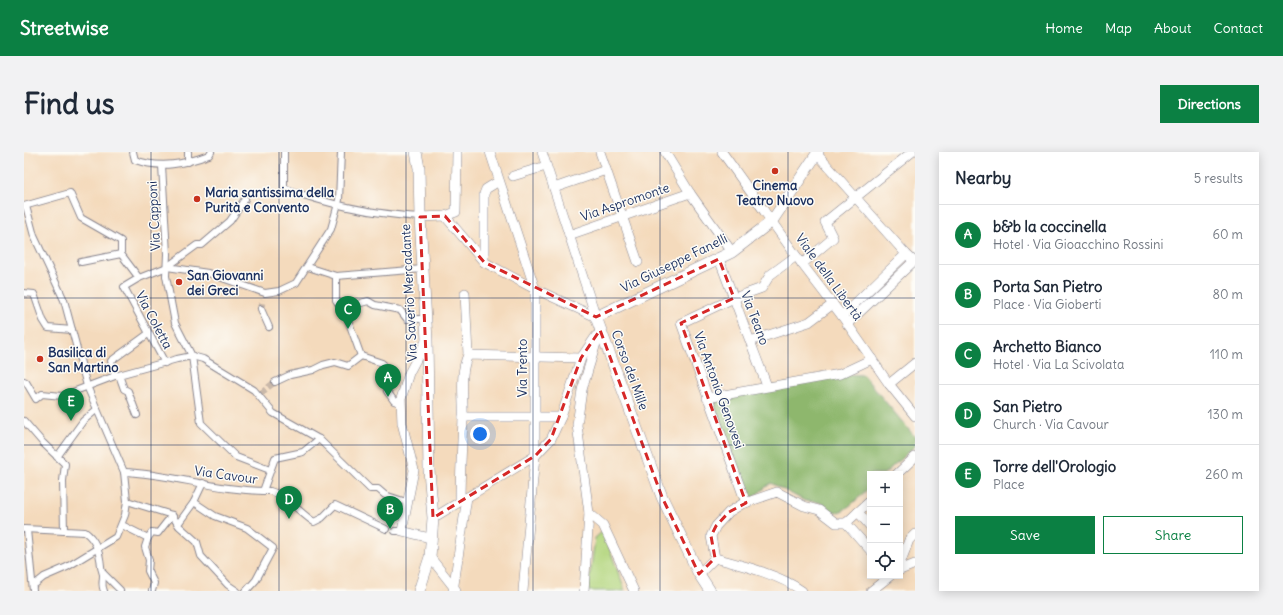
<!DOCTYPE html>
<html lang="en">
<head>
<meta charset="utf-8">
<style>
	:root { --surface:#fff; --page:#f2f2f3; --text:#1f2937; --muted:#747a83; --line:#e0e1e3; --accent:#0b8043 }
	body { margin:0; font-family:Delius,sans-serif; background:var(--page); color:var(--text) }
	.controls { position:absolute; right:12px; bottom:12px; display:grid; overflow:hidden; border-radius:0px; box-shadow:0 2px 10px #0003 }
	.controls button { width:36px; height:36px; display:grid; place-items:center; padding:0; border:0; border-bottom:1px solid var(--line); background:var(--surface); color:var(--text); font:20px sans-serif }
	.you { position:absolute; left:456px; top:282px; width:14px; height:14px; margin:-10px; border:3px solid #fff; border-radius:50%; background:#1a73e8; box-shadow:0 0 0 6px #1a73e833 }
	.badge { display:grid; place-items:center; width:26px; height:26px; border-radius:50%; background:var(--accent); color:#fff; font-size:13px; font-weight:700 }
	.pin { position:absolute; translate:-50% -33px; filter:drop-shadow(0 1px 2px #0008) }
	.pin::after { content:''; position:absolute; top:21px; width:14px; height:12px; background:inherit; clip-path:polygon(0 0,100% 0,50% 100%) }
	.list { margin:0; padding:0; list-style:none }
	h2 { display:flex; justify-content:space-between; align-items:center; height:52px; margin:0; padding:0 16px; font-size:17px }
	h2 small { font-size:13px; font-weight:400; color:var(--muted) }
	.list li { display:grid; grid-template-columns:26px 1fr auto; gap:12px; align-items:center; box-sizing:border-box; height:60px; padding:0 16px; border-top:1px solid var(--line) }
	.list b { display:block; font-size:15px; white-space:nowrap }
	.list p { margin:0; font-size:13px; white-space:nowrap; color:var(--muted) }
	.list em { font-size:13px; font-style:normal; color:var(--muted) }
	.actions { display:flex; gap:8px; padding:12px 16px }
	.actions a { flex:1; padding:9px 0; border:1px solid var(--accent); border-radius:0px; text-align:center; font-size:14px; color:var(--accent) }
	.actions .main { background:var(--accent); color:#fff }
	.icon { flex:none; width:22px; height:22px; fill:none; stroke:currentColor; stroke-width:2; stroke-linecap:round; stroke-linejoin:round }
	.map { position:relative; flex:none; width:891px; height:439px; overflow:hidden; border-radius:0px }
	header { display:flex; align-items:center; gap:24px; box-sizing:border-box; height:56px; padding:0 20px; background:var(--accent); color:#fff }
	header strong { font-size:19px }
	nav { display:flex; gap:22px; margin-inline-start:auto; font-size:14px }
	.intro { display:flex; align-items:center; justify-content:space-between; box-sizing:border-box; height:96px; padding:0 24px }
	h1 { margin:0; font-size:28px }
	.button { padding:10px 18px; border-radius:0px; background:var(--accent); color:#fff; font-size:14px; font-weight:700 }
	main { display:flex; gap:24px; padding:0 24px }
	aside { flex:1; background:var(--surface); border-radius:0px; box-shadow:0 2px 10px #0003 }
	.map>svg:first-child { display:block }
	.green { fill:#b3d67e; stroke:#67826e }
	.forest { fill:#8eb76d; stroke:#547366 }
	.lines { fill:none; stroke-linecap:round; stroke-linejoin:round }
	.pedestrian-tunnel { stroke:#c9b8a9; stroke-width:6; stroke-dasharray:6 3; stroke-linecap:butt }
	.pedestrian-casing { stroke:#88848d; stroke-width:8 }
	.minor-casing { stroke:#88848d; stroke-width:10 }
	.tertiary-casing { stroke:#88848d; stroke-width:12 }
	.pedestrian { stroke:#fff; stroke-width:6 }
	.minor { stroke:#fff; stroke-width:9 }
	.tertiary { stroke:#fff; stroke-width:11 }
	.marked { fill:none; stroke:#d62828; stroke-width:3; stroke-dasharray:8 5; stroke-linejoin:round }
	.grid { fill:none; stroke:#1b2f5e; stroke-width:1; stroke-opacity:0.55 }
	.poi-dot { fill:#c8321e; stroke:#fdfcf7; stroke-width:1.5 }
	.labels { text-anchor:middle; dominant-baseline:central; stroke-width:3; stroke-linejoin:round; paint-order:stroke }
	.poi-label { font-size:13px; font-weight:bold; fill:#1b2f5e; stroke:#fdfcf7; text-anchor:start }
	.street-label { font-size:13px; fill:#1b2f5e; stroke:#fdfcf7 }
</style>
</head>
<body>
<header>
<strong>Streetwise</strong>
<nav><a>Home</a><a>Map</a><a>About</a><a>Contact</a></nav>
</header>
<div class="intro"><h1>Find us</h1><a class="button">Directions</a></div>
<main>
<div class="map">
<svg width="891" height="439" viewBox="0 0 891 439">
	<rect width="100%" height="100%" fill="#fdfcf7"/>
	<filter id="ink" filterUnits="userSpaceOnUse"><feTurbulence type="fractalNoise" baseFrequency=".025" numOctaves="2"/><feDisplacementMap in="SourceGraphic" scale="8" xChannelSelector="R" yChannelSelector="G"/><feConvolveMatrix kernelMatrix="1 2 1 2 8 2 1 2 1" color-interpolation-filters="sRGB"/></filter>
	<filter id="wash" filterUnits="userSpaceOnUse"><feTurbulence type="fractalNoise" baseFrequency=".012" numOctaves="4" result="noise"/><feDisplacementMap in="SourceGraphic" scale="16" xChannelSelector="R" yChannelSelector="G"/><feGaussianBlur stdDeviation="0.9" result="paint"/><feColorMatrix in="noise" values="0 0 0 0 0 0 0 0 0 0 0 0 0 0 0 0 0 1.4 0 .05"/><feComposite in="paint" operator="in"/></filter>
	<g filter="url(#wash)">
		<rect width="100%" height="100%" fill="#f4dabc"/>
		<path class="green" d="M579,379l22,60h-37l7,-53z"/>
		<path class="forest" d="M816,222l23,1 52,62v9l-31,28h-14v13c-11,9 -23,26 -38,26l-13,-11 -14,-1 -34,-18 -25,20 -39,-105z"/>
	</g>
	<g filter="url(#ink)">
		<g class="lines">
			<g class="pedestrian-tunnel">
				<path d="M237,157l2,-9"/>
				<path d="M237,241l14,-11"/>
			</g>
			<defs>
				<g id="pedestrian">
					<path d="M109,0l2,8c26,9 49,4 74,-5l2,-3"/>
					<path d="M260,0v36c44,17 89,26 136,29"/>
					<path d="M164,10v-10"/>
					<path d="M138,13l5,89 -1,22 9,47 17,33 9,67 35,34 34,13"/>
					<path d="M0,54l46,-13 11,25 40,23v13l18,24"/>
					<path d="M2,54l8,30 30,64 23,86 37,86 3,29 -2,14 -9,22 -49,30 -23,10 -10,8"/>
					<path d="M57,110l40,-8"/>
					<path d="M143,115l41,6 57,20 14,-2 17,-8 35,-54 8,-29 2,-48"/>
					<path d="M284,115l28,9 87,-7"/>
					<path d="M312,124v24l11,17 14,39 21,7 7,7 -2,21 7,10 7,2"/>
					<path d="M0,141l10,1 9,26 5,8 24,2"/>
					<path d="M237,157l8,18"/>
					<path d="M317,157l27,-8 7,4 25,5 7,9h18"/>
					<path d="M141,211l-41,-76 15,-9 28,-11 30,-22h5l28,-24 15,-22"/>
					<path d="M95,223l5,14 4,2 9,24"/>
					<path d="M91,224l-4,-15 37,-27"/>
					<path d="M0,229l2,1 10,17 6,-5 20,2 53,-20 62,-17 15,-3 11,3 51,31 19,23 46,26 51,50h8l7,6 21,7"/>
					<path d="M251,230l15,-7 23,-5 10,-5 12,-3 13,4 13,-10"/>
					<path d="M0,269l19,22 22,21 -2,17 1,50"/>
					<path d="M33,305l26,-36 13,-11"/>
					<path d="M100,320c49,2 97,20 146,19 17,5 29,21 44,31l8,-4 13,-13 51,24"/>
					<path d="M239,339l12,-33 28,-6 16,-13"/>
					<path d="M103,349l45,14 7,11 18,16 4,14 27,29 9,6"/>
					<path d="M170,350l21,14 32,12 26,20 -17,32 -10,11"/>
					<path d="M154,372l16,-22 9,-19"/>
					<path d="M98,373l26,13 4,-6 6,1 14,-18"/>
					<path d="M0,377l61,3c11,8 15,22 16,34 0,4 2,6 2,9 0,7 -2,10 1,16"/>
					<path d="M3,378l6,61"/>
					<path d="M371,379h7"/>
					<path d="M124,386l-3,9 4,13 -1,11 6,12 -2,8"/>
					<path d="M79,421l17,17"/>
				</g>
				<g id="minor">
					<path d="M466,0l45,137v167l-12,135"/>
					<path d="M518,0l54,165"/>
					<path d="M576,0l38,110"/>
					<path d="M641,0l25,41 42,59"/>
					<path d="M698,0l80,112 40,52 47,68 26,32"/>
					<path d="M793,2l89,100 9,8"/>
					<path d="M489,24l33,-10"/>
					<path d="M475,29l-13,8 -2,5v68l51,27 61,28"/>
					<path d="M530,36l52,-18"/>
					<path d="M421,64l39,46"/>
					<path d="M396,65l25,-1 11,-4 1,-60"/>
					<path d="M545,83l121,-42"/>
					<path d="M695,107l48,127"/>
					<path d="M778,112l31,-26 -8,-16 87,-70"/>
					<path d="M441,141l3,62"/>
					<path d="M818,164l64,-62"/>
					<path d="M823,172l67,-63"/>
					<path d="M402,189l-17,32 -8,26 1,24 12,47 -12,61 28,7"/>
					<path d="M726,189l59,-19 24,-18"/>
					<path d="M865,232l26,-21"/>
					<path d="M683,246l133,-24 32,-15"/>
					<path d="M439,265h98"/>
					<path d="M873,322l18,-17"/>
					<path d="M436,350c0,-29 2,-56 3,-84 1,-20 -4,-44 5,-63l113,3"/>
					<path d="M722,351l-65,-180 53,-25 28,-10 8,-13 26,-19"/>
					<path d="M834,360l12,14"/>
					<path d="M565,361l14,12 31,66"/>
					<path d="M409,366l102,-62 16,-17 10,-22 20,-59 15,-22"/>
					<path d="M822,371l24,27"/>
					<path d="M822,371l24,-22"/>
					<path d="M406,405l26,33"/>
					<path d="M691,406c26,7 66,17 87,33"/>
					<path d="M876,412l9,-24 6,-6"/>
					<path d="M876,418l15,-6"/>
					<path d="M675,422l16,-16 -4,-22 5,-10 13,-14 13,-8 35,-12 27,14 15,4 17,13h10"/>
					<path d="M429,439l14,-94"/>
					<path d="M560,439l5,-78 -12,-88 5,-35 18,-60"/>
					<path d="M847,439l19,-15"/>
				</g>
				<g id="tertiary">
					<path d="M392,0l3,16 1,49 7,123 2,130 4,48 -3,39 -11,34"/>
					<path d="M686,439l-11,-17 -37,-77 -66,-180 136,-65 40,-31 46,-69"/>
				</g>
			</defs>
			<use href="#pedestrian" class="pedestrian-casing"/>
			<use href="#minor" class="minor-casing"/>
			<use href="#tertiary" class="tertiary-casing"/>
			<use href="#pedestrian" class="pedestrian"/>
			<use href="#minor" class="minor"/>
			<use href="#tertiary" class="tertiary"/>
		</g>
	</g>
	<path class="marked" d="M421,64l39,46 112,55 123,-58 15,39 -53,25 65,180 -17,9 -13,14 -5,10 4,22 -16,16 -37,-77 -62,-167 -19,28 -30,81 -16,17 -102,62 -13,-301z"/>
	<path class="grid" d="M127,0v439M255,0v439M382,0v439M509,0v439M636,0v439M764,0v439M0,146h891M0,293h891"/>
	<g class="poi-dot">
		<circle cx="751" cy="19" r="4"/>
		<circle cx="173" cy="47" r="4"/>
		<circle cx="155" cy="130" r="4"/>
		<circle cx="16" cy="207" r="4"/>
	</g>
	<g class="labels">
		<g class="poi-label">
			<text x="751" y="33" text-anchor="middle">Cinema<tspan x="751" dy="15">Teatro Nuovo</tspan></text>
			<text x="181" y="40">Maria santissima della<tspan x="181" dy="15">Purità e Convento</tspan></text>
			<text x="163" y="123">San Giovanni<tspan x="163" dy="15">dei Greci</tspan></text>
			<text x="24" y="200">Basilica di<tspan x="24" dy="15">San Martino</tspan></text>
		</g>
		<g class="street-label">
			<text transform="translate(601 50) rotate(-19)">Via Aspromonte</text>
			<text transform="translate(130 64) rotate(-93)">Via Capponi</text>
			<text transform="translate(650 111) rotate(-26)">Via Giuseppe Fanelli</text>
			<text transform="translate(805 125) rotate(54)">Viale della Libertà</text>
			<text transform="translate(385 141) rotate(-93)">Via Saverio Mercadante</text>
			<text transform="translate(731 166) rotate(69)">Via Teano</text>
			<text transform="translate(130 168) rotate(62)">Via Coletta</text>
			<text transform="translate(498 216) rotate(-90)">Via Trento</text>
			<text transform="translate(606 218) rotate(70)">Corso dei Mille</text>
			<text transform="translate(695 238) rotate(70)">Via Antonio Genovesi</text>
			<text transform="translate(202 323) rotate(8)">Via Cavour</text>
		</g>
	</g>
</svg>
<div class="controls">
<button>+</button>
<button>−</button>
<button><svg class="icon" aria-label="locate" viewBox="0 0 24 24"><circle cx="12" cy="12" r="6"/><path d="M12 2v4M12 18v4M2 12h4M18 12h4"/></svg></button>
</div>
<div class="you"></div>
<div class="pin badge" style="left:364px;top:245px">A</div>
<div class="pin badge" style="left:366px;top:377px">B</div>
<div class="pin badge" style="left:324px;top:177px">C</div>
<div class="pin badge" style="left:265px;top:367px">D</div>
<div class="pin badge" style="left:47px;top:269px">E</div>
</div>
<aside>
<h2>Nearby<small>5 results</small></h2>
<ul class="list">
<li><span class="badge">A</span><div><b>b&amp;b la coccinella</b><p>Hotel · Via Gioacchino Rossini</p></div><em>60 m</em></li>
<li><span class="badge">B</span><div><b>Porta San Pietro</b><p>Place · Via Gioberti</p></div><em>80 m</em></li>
<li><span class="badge">C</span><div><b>Archetto Bianco</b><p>Hotel · Via La Scivolata</p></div><em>110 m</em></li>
<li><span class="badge">D</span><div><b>San Pietro</b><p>Church · Via Cavour</p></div><em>130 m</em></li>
<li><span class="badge">E</span><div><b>Torre dell'Orologio</b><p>Place</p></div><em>260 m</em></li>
</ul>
<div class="actions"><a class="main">Save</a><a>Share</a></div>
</aside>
</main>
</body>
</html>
